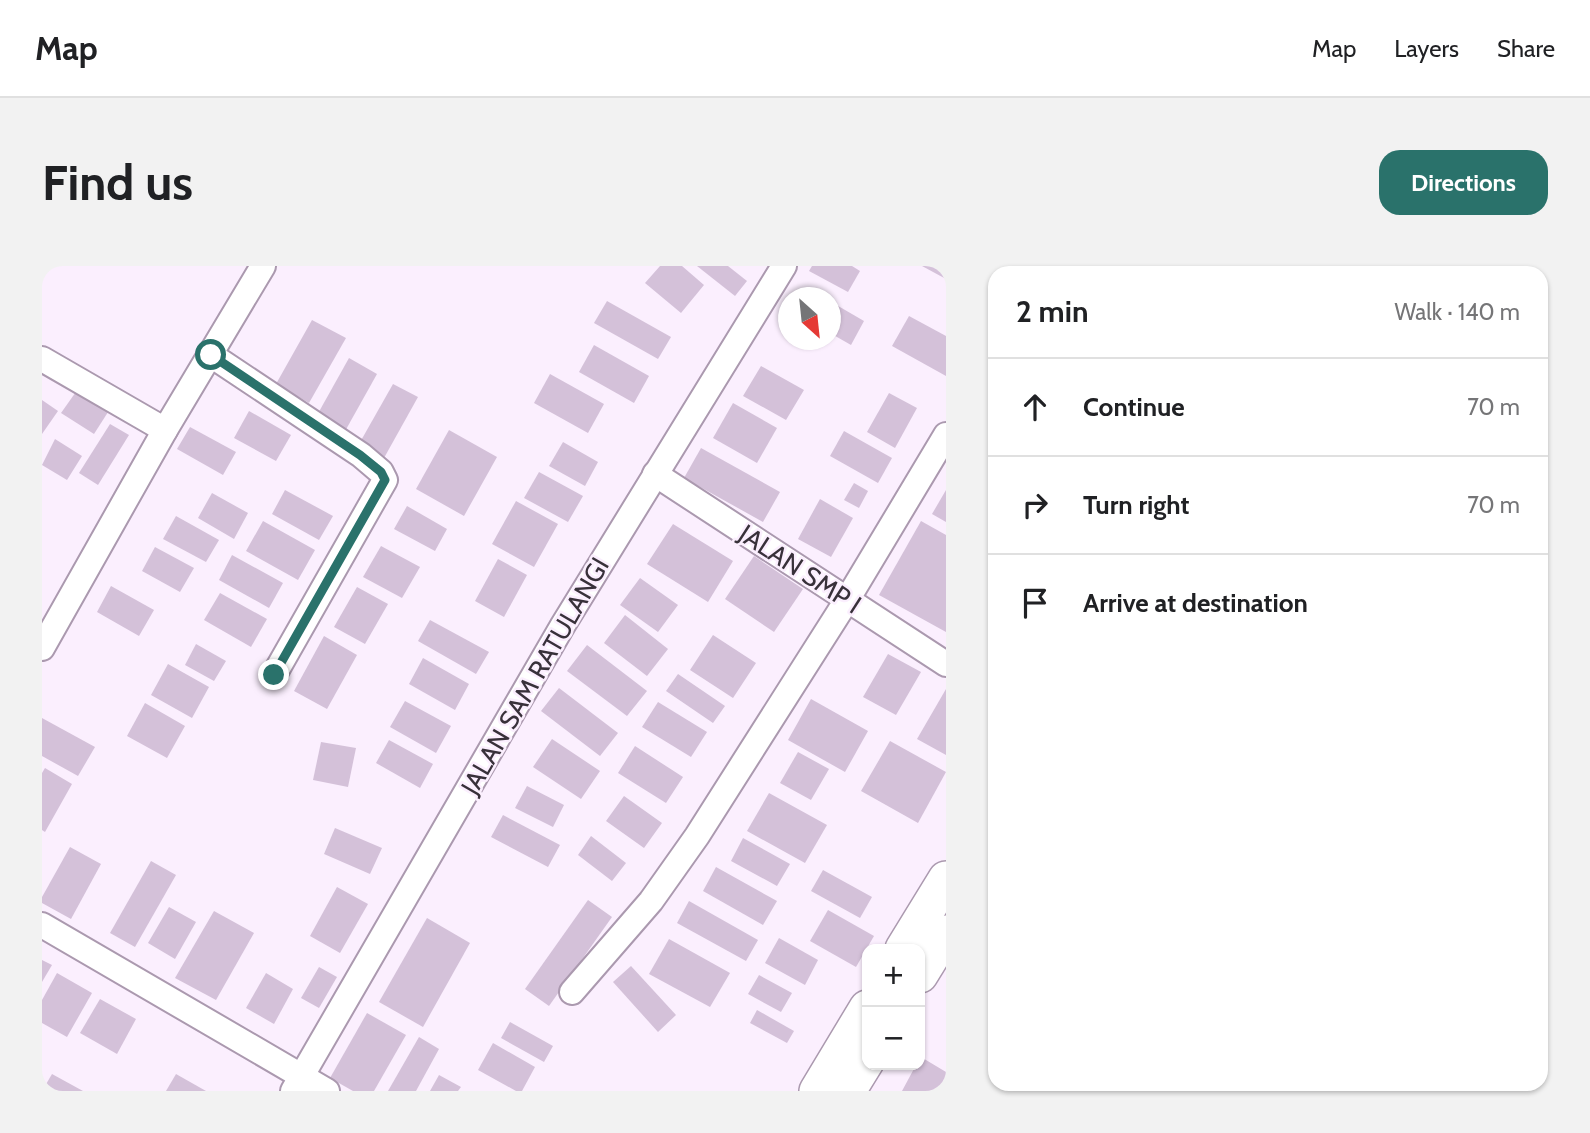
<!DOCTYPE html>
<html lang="en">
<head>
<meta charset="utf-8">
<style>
	:root { --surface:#fff; --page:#f2f2f2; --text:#202124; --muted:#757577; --line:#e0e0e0; --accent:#2a726b }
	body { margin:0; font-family:Cabin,sans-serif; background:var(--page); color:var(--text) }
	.controls { position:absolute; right:21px; bottom:21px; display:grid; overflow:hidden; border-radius:14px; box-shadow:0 2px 5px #0004 }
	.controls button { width:63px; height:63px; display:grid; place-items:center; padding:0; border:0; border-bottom:2px solid var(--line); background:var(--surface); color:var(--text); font:35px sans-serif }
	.compass { position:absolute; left:736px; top:21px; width:63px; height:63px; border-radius:50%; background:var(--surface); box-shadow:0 2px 5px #0004; rotate:153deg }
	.stop { position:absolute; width:21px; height:21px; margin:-16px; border:5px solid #2a726b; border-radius:50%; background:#fff }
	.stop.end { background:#2a726b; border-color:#fff; box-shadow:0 2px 7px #0008 }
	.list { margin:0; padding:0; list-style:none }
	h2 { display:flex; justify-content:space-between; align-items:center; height:91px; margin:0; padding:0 28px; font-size:30px }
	h2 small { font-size:23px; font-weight:400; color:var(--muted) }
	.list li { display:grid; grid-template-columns:46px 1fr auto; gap:21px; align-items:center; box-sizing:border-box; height:98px; padding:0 28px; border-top:2px solid var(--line) }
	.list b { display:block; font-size:26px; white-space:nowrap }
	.list em { font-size:23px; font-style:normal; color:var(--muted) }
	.icon { flex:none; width:38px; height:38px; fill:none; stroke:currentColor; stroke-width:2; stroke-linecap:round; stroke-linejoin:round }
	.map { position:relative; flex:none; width:904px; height:825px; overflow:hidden; border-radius:21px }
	header { display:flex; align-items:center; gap:42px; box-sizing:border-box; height:98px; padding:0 35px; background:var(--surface); border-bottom:2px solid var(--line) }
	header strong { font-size:33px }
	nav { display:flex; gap:38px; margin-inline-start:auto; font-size:24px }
	.intro { display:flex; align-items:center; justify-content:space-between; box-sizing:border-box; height:168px; padding:0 42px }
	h1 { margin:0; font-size:49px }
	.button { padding:18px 32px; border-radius:21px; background:var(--accent); color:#fff; font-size:24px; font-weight:700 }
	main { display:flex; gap:42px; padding:0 42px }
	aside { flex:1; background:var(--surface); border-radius:21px; box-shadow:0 2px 5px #0004 }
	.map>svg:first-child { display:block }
	.building { fill:#d4c1d9 }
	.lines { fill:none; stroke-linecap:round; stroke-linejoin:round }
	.minor-casing { stroke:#ab99af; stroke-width:28 }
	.highway-casing { stroke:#ab99af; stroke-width:38 }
	.minor { stroke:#fff; stroke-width:24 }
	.highway { stroke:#fff; stroke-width:35 }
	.route { stroke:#2a726b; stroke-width:9 }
	.labels { text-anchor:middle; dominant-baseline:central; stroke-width:5; stroke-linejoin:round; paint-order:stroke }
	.street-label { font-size:26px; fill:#38313a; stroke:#fbeffe }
</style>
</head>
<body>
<header>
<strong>Map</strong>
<nav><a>Map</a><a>Layers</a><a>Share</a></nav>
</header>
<div class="intro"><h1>Find us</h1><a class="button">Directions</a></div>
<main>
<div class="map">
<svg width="904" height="825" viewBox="0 0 904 825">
	<rect width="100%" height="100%" fill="#fbeffe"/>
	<g class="building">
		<path d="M618,0h22l22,19 -23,28 -36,-30z"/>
		<path d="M655,0h31l19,15 -12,15z"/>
		<path d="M770,0h40l8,5 -12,21 -39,-21z"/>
		<path d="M880,0h24v13z"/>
		<path d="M565,35l64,36 -13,22 -64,-36z"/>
		<path d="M791,37l31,18 -13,24 -21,-12z"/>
		<path d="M867,50l37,20v40l-54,-30z"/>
		<path d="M270,54l34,18 -37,65 -33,-19z"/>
		<path d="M552,79l55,31 -15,27 -55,-31z"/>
		<path d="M307,92l28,16 -33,59 -28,-16z"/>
		<path d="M719,100l43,24 -18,30 -43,-24z"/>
		<path d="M508,108l54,30 -16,29 -54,-30z"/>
		<path d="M351,118l25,13 -34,61 -25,-14z"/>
		<path d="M36,123l32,20 -16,25 -33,-21z"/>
		<path d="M847,127l28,15 -22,40 -28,-16z"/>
		<path d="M0,134l16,11 -16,23z"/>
		<path d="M691,137l44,25 -20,35 -44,-25z"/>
		<path d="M207,145l42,24 -15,26 -42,-23z"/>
		<path d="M68,158l19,11 -31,50 -19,-12z"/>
		<path d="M148,161l46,25 -13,23 -46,-26z"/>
		<path d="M407,164l48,27 -33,59 -48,-27z"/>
		<path d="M802,165l48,27 -14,25 -48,-27z"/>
		<path d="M13,173l27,17 -15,24 -25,-15z"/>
		<path d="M521,176l35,20 -13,24 -36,-20z"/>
		<path d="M659,182l79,44 -17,30 -79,-44z"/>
		<path d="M497,206l44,24 -15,26 -44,-24z"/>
		<path d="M812,217l14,8 -9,17 -15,-8z"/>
		<path d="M243,224l48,26 -14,24 -47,-26z"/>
		<path d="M904,224v32l-14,-8z"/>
		<path d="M170,227l36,20 -14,26 -36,-21z"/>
		<path d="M778,233l33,19 -22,39 -33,-18z"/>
		<path d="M474,235l42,23 -24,43 -42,-23z"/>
		<path d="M365,240l40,23 -12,22 -41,-22z"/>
		<path d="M134,250l43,24 -13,22 -43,-23z"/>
		<path d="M221,255l52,29 -17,30 -52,-29z"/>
		<path d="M879,255l25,14v97l-67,-37z"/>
		<path d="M631,258l60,37 -25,41 -61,-38z"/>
		<path d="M339,280l39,21 -18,31 -39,-21z"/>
		<path d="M113,281l39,21 -14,24 -38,-21z"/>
		<path d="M190,289l51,28 -14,25 -50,-28z"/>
		<path d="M712,290l49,33 -29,43 -49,-33z"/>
		<path d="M456,293l29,16 -23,42 -29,-16z"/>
		<path d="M598,312l38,27 -20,27 -38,-27z"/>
		<path d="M69,320l43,24 -15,26 -42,-24z"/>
		<path d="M315,321l31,17 -23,40 -31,-17z"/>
		<path d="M178,327l47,26 -16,28 -47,-27z"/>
		<path d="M583,349l43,34 -21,27 -43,-33z"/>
		<path d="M388,354l59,32 -13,22 -58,-33z"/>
		<path d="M671,369l43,28 -23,35 -43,-28z"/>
		<path d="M282,370l33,19 -30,54 -33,-18z"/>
		<path d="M154,378l30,17 -12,20 -29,-16z"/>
		<path d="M545,379l60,46 -20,25 -60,-45z"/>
		<path d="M846,388l33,18 -25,43 -33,-18z"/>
		<path d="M381,392l46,26 -14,26 -46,-26z"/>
		<path d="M126,398l41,23 -17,31 -41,-23z"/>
		<path d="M636,408l47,32 -12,17 -47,-32z"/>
		<path d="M517,422l59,45 -18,23 -59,-45z"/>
		<path d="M904,423v66l-29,-16z"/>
		<path d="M769,433l57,32 -23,41 -57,-32z"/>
		<path d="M363,435l46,25 -15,27 -46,-26z"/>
		<path d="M616,436l49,30 -16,25 -49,-30z"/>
		<path d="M103,437l40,23 -18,32 -40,-22z"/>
		<path d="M0,452l53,29 -17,29 -36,-20z"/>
		<path d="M510,473l48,32 -19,28 -48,-32z"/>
		<path d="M347,474l44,24 -13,24 -44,-25z"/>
		<path d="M848,475l56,31 -28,51 -57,-32z"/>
		<path d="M279,476l35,6 -8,39 -35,-7z"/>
		<path d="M593,480l48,31 -17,26 -48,-30z"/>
		<path d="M756,486l31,17 -18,31 -31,-17z"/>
		<path d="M3,502l27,16 -27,48 -3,-2v-57z"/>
		<path d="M485,520l37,19 -11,22 -38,-19z"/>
		<path d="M727,527l58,32 -22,38 -58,-32z"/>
		<path d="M582,530l38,27 -18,25 -38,-27z"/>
		<path d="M461,549l57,30 -12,22 -57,-30z"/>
		<path d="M293,562l47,20 -12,26 -46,-20z"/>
		<path d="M549,570l35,27 -14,18 -34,-26z"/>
		<path d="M701,572l47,26 -13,22 -46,-25z"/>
		<path d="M28,581l31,17 -30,55 -29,-16v-6z"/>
		<path d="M109,595l25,14 -41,72 -25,-14z"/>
		<path d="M674,601l61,34 -14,24 -60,-34z"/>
		<path d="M781,604l49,27 -12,21 -49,-27z"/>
		<path d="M295,621l31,17 -28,49 -30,-17z"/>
		<path d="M546,634l24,17 -63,89 -24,-17z"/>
		<path d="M647,635l69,39 -12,21 -69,-38z"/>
		<path d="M127,641l27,15 -21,37 -27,-16z"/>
		<path d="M786,644l46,26 -18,31 -46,-26z"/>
		<path d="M172,645l40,22 -38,67 -41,-22z"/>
		<path d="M385,652l43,25 -47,84 -44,-25z"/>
		<path d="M737,672l39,22 -13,25 -40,-22z"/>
		<path d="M627,673l61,34 -20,34 -61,-33z"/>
		<path d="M0,694l10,5 -10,17z"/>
		<path d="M589,700l45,49 -18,17 -45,-50z"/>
		<path d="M277,701l18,10 -18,31 -18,-10z"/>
		<path d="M15,707l35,20 -25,44 -25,-14v-23z"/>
		<path d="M224,707l27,16 -19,35 -28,-16z"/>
		<path d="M717,709l33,18 -11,19 -33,-18z"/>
		<path d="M58,733l36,20 -19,35 -37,-21z"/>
		<path d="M715,744l37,21 -7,12 -37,-20z"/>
		<path d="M325,747l39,22 -32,56h-21l-23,-13z"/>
		<path d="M468,756l43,24 -9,16 -43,-24z"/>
		<path d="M377,771l20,12 -23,42h-28z"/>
		<path d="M451,777l42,24 -13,24h-6l-38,-21z"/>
		<path d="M879,791l25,15v19h-44l14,-26h4z"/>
		<path d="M10,808l31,17h-41z"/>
		<path d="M134,808l30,17h-40z"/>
		<path d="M397,809l22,12 -3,4h-28z"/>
	</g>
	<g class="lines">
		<defs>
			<g id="minor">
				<path d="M169,89l150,100 20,17 4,8 -111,195"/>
				<path d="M0,93l123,71"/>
				<path d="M613,208l291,190"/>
				<path d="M0,382l123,-218 98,-164"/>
				<path d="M0,659l285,166"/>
				<path d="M530,726l79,-91 46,-65 150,-236 99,-165"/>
				<path d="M251,825l270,-466 221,-359"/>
			</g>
			<g id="highway">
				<path d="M861,683l43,-70"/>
				<path d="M878,709l26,-42"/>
				<path d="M775,825l50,-83"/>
				<path d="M806,825l19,-31"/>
			</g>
		</defs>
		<use href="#minor" class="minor-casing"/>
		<use href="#highway" class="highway-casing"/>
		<use href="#minor" class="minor"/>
		<use href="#highway" class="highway"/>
	</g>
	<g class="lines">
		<path class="route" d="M169,89l149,100 21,17 4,8 -111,195"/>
	</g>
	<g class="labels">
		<g class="street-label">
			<text transform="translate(758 303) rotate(33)">JALAN SMP I</text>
			<text transform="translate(493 410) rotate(-60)">JALAN SAM RATULANGI</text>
		</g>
	</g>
</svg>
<div class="controls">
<button>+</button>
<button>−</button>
</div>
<svg class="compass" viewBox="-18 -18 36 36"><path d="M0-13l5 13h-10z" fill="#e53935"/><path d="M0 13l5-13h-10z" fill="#757577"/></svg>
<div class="stop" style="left:169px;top:89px"></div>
<div class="stop end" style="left:232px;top:409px"></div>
</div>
<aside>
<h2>2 min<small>Walk · 140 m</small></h2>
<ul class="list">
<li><svg class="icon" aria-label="ahead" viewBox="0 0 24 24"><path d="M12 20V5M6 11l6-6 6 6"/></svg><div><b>Continue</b></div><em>70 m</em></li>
<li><svg class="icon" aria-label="right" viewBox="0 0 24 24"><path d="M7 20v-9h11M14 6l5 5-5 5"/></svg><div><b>Turn right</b></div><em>70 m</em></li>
<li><svg class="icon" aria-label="arrive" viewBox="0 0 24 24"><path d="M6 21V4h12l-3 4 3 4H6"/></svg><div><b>Arrive at destination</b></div></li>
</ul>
</aside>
</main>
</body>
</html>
